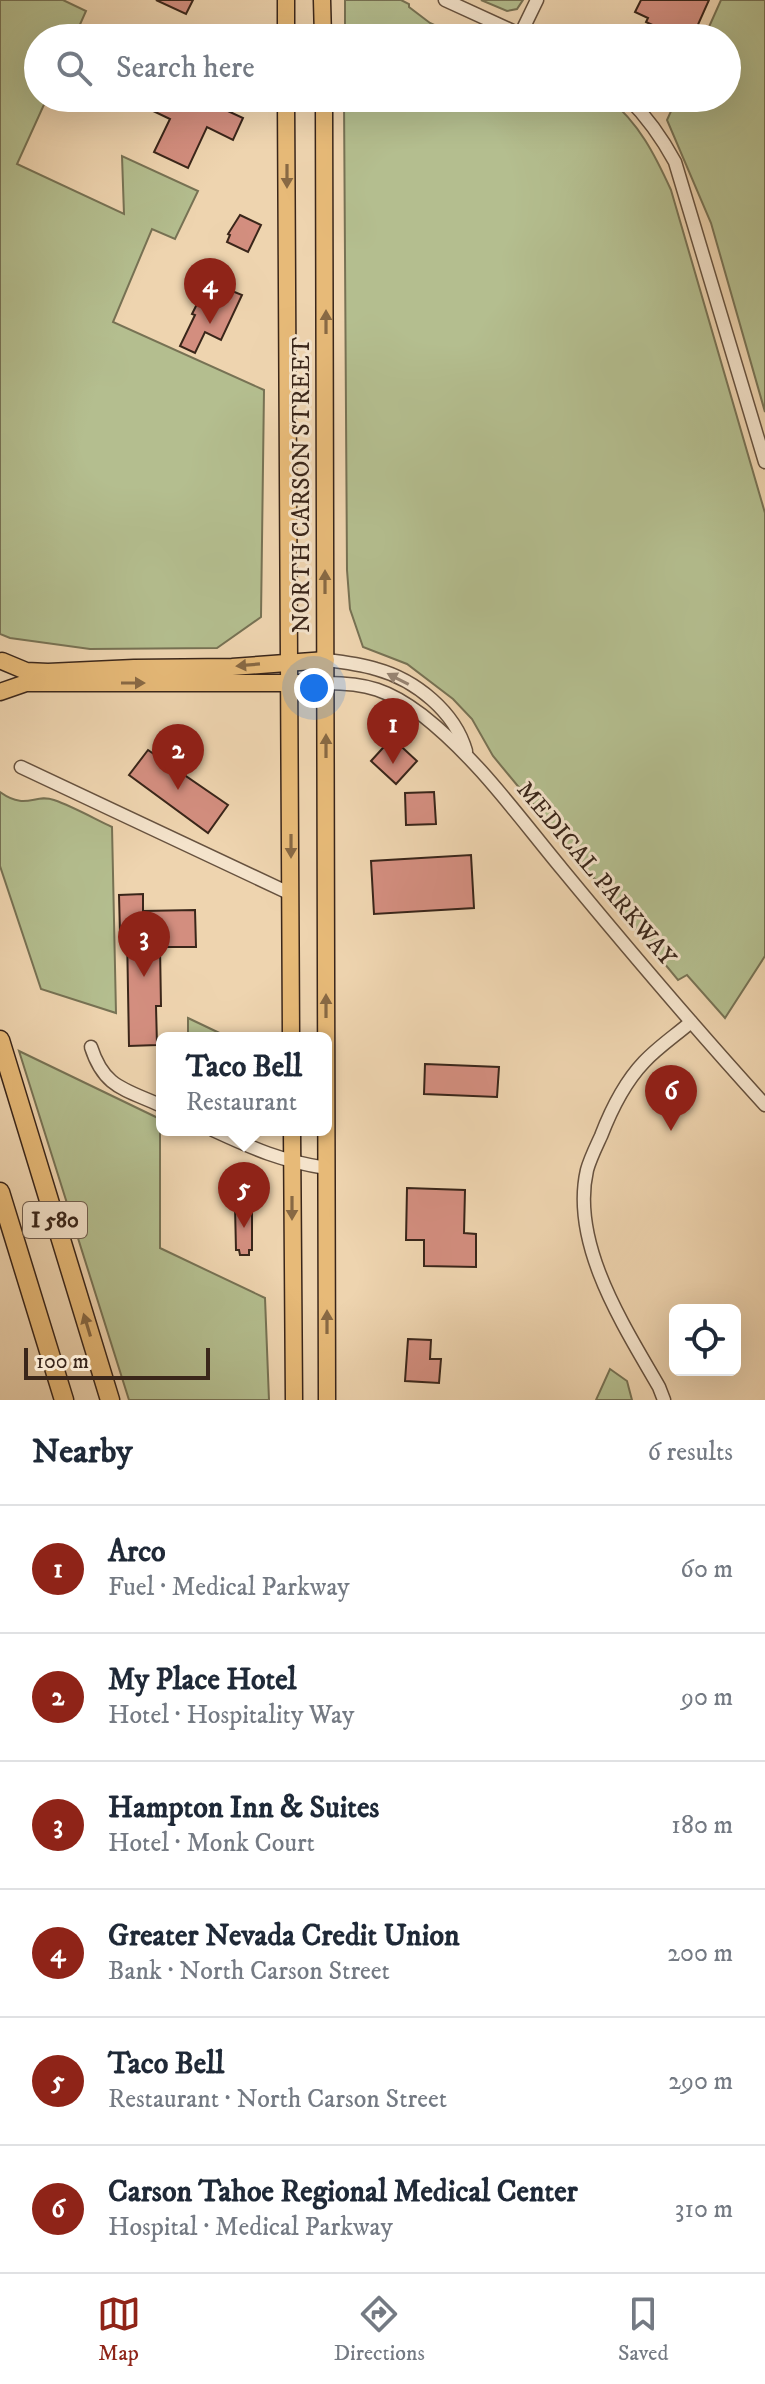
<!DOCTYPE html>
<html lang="en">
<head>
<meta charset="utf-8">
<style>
	:root { --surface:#fff; --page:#f2f2f3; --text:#1f2937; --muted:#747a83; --line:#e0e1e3; --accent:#8f2418 }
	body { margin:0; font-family:"IM FELL DW Pica",serif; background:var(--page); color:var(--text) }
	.controls { position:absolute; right:24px; bottom:24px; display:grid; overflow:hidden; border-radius:12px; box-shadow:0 8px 32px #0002 }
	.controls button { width:72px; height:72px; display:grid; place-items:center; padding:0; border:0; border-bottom:2px solid var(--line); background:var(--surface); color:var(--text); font:40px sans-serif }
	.scale { position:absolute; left:24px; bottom:20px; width:186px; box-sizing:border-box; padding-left:8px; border:4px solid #3a261a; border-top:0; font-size:22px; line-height:28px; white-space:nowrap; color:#3a261a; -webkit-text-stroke:6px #f4e3cb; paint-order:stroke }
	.you { position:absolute; left:314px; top:688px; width:28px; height:28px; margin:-20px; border:6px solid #fff; border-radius:50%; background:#1a73e8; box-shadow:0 0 0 12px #1a73e833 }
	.badge { display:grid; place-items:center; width:52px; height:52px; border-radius:50%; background:var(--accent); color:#fff; font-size:26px; font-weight:700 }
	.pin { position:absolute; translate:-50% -66px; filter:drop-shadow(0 2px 4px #0008) }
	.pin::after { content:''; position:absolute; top:42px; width:28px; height:24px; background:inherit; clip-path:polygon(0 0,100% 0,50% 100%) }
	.popup { position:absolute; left:156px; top:1032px; width:176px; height:104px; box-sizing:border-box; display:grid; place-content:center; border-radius:12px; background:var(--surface); filter:drop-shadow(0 2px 6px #0005); font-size:26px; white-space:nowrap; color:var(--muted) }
	.popup b { font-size:30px; color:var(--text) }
	.popup::after { content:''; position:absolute; left:50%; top:100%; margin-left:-16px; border:16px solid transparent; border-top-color:var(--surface) }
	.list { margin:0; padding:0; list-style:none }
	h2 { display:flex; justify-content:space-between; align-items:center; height:104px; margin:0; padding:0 32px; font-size:34px }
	h2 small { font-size:26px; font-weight:400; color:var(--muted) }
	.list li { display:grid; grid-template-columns:52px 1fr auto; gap:24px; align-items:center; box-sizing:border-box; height:128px; padding:0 32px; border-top:2px solid var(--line) }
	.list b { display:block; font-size:30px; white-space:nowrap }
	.list p { margin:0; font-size:26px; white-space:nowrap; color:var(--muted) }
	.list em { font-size:26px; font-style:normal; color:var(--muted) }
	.icon { flex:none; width:44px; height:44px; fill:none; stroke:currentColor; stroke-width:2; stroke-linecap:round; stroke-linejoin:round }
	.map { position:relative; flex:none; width:765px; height:1400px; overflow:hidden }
	.search { position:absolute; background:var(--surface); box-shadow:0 8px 32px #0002; left:24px; right:24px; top:24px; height:88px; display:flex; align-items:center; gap:20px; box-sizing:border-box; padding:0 28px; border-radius:44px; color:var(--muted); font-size:30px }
	.sheet { height:872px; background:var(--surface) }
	nav { display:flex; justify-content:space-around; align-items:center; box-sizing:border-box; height:112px; border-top:2px solid var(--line); background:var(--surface); font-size:22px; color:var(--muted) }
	nav a { display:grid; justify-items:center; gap:4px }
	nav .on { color:var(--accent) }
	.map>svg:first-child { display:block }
	.green { fill:#b4be8f; stroke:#777254; stroke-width:2 }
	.building { fill:#d38e7f; stroke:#3a261a; stroke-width:2 }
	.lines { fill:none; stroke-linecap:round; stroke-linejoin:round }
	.minor-casing { stroke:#67523f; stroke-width:15 }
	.major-casing { stroke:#3a261a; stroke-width:19 }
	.highway-casing { stroke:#3a261a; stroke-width:21 }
	.minor { stroke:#f4e3cb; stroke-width:12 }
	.major { stroke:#e7ba78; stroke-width:16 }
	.highway { stroke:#e7ba78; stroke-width:18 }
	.oneway { fill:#886944 }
	.oneway2 { fill:#978472 }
	.labels { text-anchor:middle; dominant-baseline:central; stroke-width:6; stroke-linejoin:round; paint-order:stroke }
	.shield { fill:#f4e3cb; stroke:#725f4f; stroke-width:2 }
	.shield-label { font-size:22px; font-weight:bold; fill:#3a261a }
	.street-label { font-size:24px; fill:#3a261a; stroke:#f4e3cb }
</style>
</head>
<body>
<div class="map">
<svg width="765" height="1400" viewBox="0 0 765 1400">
	<rect width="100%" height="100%" fill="#eed4af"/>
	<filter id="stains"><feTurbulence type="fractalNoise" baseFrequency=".0025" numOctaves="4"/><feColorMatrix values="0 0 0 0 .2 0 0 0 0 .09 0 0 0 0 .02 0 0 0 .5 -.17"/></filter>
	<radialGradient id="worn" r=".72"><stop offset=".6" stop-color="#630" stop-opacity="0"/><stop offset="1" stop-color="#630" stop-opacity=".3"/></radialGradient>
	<g class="green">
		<path d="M0,0h63l23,11 -12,27h-36v60h9l-30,66 107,50 -2,-58 76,35 -23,48 -23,-10 -39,93 151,68 -3,227 -44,31 -127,1 -80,-11 -10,-4z"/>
		<path d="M345,0h56l8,4v3l21,16 32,15h-117z"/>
		<path d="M481,0h42l-6,9 -10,2z"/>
		<path d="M721,0h44v412l-54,-189 -44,-103 10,-22h50v-60h-23z"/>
		<path d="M344,98h264c31,25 47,57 63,92l94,323v443l-40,62 -38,-43 -9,5 -185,-224 -21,-37 -19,-20 -46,-35 -44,-17 -13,-38 -3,-39z"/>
		<path d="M0,792c27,19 34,1 54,8 20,7 39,18 58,27l4,186 -75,-24 -41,-123z"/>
		<path d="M188,1018l42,20h-42z"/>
		<path d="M19,1051l141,68v129l105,50 4,102h-140z"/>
		<path d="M610,1369l17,12 5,19h-36z"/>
	</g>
	<g class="building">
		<path d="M156,0h37l-7,14z"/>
		<path d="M641,0h68l-17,38h-37l4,-10 -13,-6 2,-4 -13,-6z"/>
		<path d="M126,98h95l-4,8 26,12 -10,22 -26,-13 -19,41 -34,-16 16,-33z"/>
		<path d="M240,215l21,10 -13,27 -21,-10 3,-7 -2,-1z"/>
		<path d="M210,282l32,13 -21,45 -16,-8 -10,21 -15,-7 15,-31 -3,-1 10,-20 2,1z"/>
		<path d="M392,738l25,23 -21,23 -25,-23z"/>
		<path d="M148,750l80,55 -20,28 -79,-58z"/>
		<path d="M434,792l2,32 -30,1 -1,-32z"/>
		<path d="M471,855l3,53 -100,6 -3,-53z"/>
		<path d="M143,894v17l52,-1 1,37h-36l1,59h-5l1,39 -28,1 -2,-113h-7l-1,-38z"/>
		<path d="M425,1064l74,3 -2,30 -73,-3z"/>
		<path d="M407,1188l58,2 -1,43 12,1v33l-52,-1v-26h-18z"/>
		<path d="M235,1206h17v44h-3v5h-9l-1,-5h-3z"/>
		<path d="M408,1339l23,1 -1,19h11l-2,24 -34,-2z"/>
	</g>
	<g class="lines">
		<defs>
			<g id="minor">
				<path d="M445,0l83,38"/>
				<path d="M520,35l17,-35"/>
				<path d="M628,98c20,20 34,40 47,64l90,300"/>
				<path d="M326,660c17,2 34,4 50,9 40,11 79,43 90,82"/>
				<path d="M326,683c41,0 63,7 96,32 55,43 96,101 140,154 66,80 133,159 203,236"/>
				<path d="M21,767l270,127"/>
				<path d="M91,1047c13,41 34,42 71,59"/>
				<path d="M213,1130c41,19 68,31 113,38"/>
				<path d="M664,1400l-5,-13c-35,-61 -89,-143 -72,-217 3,-11 9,-23 14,-34 10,-26 24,-54 43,-74 14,-15 32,-27 47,-40"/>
			</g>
			<g id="major">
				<path d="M286,0v38"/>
				<path d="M322,0l1,38"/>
				<path d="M286,98l5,940"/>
				<path d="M324,98l3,1302"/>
				<path d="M2,661l24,10 22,1 86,-4 98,-1 94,-7"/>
				<path d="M0,692l26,-9h300"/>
				<path d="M292,1130l2,270"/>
			</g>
			<g id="highway">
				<path d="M0,1040l110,360"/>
				<path d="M0,1192l64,208"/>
			</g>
		</defs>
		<use href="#minor" class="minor-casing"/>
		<use href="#major" class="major-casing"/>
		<use href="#highway" class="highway-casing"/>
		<use href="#minor" class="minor"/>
		<use href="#major" class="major"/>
		<use href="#highway" class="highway"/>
	</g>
	<defs><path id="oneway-solid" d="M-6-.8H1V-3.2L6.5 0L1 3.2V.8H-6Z" transform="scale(2)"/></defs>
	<g class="oneway">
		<use href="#oneway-solid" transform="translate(287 176) rotate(90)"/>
		<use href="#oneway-solid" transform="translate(326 322) rotate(-90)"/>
		<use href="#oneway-solid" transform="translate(325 582) rotate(-90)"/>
		<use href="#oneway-solid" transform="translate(248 665) rotate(175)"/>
		<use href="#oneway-solid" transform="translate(133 683)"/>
		<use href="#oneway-solid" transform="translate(326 746) rotate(-90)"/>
		<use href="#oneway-solid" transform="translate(291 846) rotate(90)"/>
		<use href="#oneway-solid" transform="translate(326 1006) rotate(-90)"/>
		<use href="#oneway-solid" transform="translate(292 1208) rotate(90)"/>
		<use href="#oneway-solid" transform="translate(327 1322) rotate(-90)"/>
		<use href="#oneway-solid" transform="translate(87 1325) rotate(-107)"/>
	</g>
	<use class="oneway2" href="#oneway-solid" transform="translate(398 679) rotate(-153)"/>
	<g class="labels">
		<rect class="shield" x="23" y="1202" width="64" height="36" rx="6"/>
		<g class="shield-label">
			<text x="55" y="1220">I 580</text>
		</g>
		<g class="street-label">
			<text transform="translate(302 485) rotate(-90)">NORTH CARSON STREET</text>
			<text transform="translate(596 874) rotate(50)">MEDICAL PARKWAY</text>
		</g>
	</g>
	<rect width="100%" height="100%" filter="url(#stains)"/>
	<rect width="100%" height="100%" fill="url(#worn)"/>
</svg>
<div class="controls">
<button><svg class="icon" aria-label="locate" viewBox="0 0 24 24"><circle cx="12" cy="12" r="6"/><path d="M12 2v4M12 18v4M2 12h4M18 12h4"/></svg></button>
</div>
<div class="scale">100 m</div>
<div class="you"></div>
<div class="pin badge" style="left:393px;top:764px">1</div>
<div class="pin badge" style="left:178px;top:790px">2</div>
<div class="pin badge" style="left:144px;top:977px">3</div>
<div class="pin badge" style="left:210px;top:324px">4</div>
<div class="pin badge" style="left:244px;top:1228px">5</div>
<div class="popup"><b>Taco Bell</b>Restaurant</div>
<div class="pin badge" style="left:671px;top:1131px">6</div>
<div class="search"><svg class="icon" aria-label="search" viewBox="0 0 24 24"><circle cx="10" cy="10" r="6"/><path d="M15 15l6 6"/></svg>Search here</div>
</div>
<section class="sheet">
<h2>Nearby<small>6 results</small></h2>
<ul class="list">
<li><span class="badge">1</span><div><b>Arco</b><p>Fuel · Medical Parkway</p></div><em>60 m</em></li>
<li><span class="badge">2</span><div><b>My Place Hotel</b><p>Hotel · Hospitality Way</p></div><em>90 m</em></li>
<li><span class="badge">3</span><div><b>Hampton Inn &amp; Suites</b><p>Hotel · Monk Court</p></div><em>180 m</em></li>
<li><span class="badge">4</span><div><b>Greater Nevada Credit Union</b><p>Bank · North Carson Street</p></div><em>200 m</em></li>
<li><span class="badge">5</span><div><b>Taco Bell</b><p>Restaurant · North Carson Street</p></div><em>290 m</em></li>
<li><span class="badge">6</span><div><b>Carson Tahoe Regional Medical Center</b><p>Hospital · Medical Parkway</p></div><em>310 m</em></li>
</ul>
</section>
<nav>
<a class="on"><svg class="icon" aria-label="map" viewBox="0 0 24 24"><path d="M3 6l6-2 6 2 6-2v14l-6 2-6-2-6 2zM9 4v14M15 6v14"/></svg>Map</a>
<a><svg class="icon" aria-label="directions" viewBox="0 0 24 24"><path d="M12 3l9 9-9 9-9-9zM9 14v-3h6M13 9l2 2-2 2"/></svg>Directions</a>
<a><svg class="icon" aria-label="saved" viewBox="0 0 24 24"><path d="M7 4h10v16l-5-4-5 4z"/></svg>Saved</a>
</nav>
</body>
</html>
